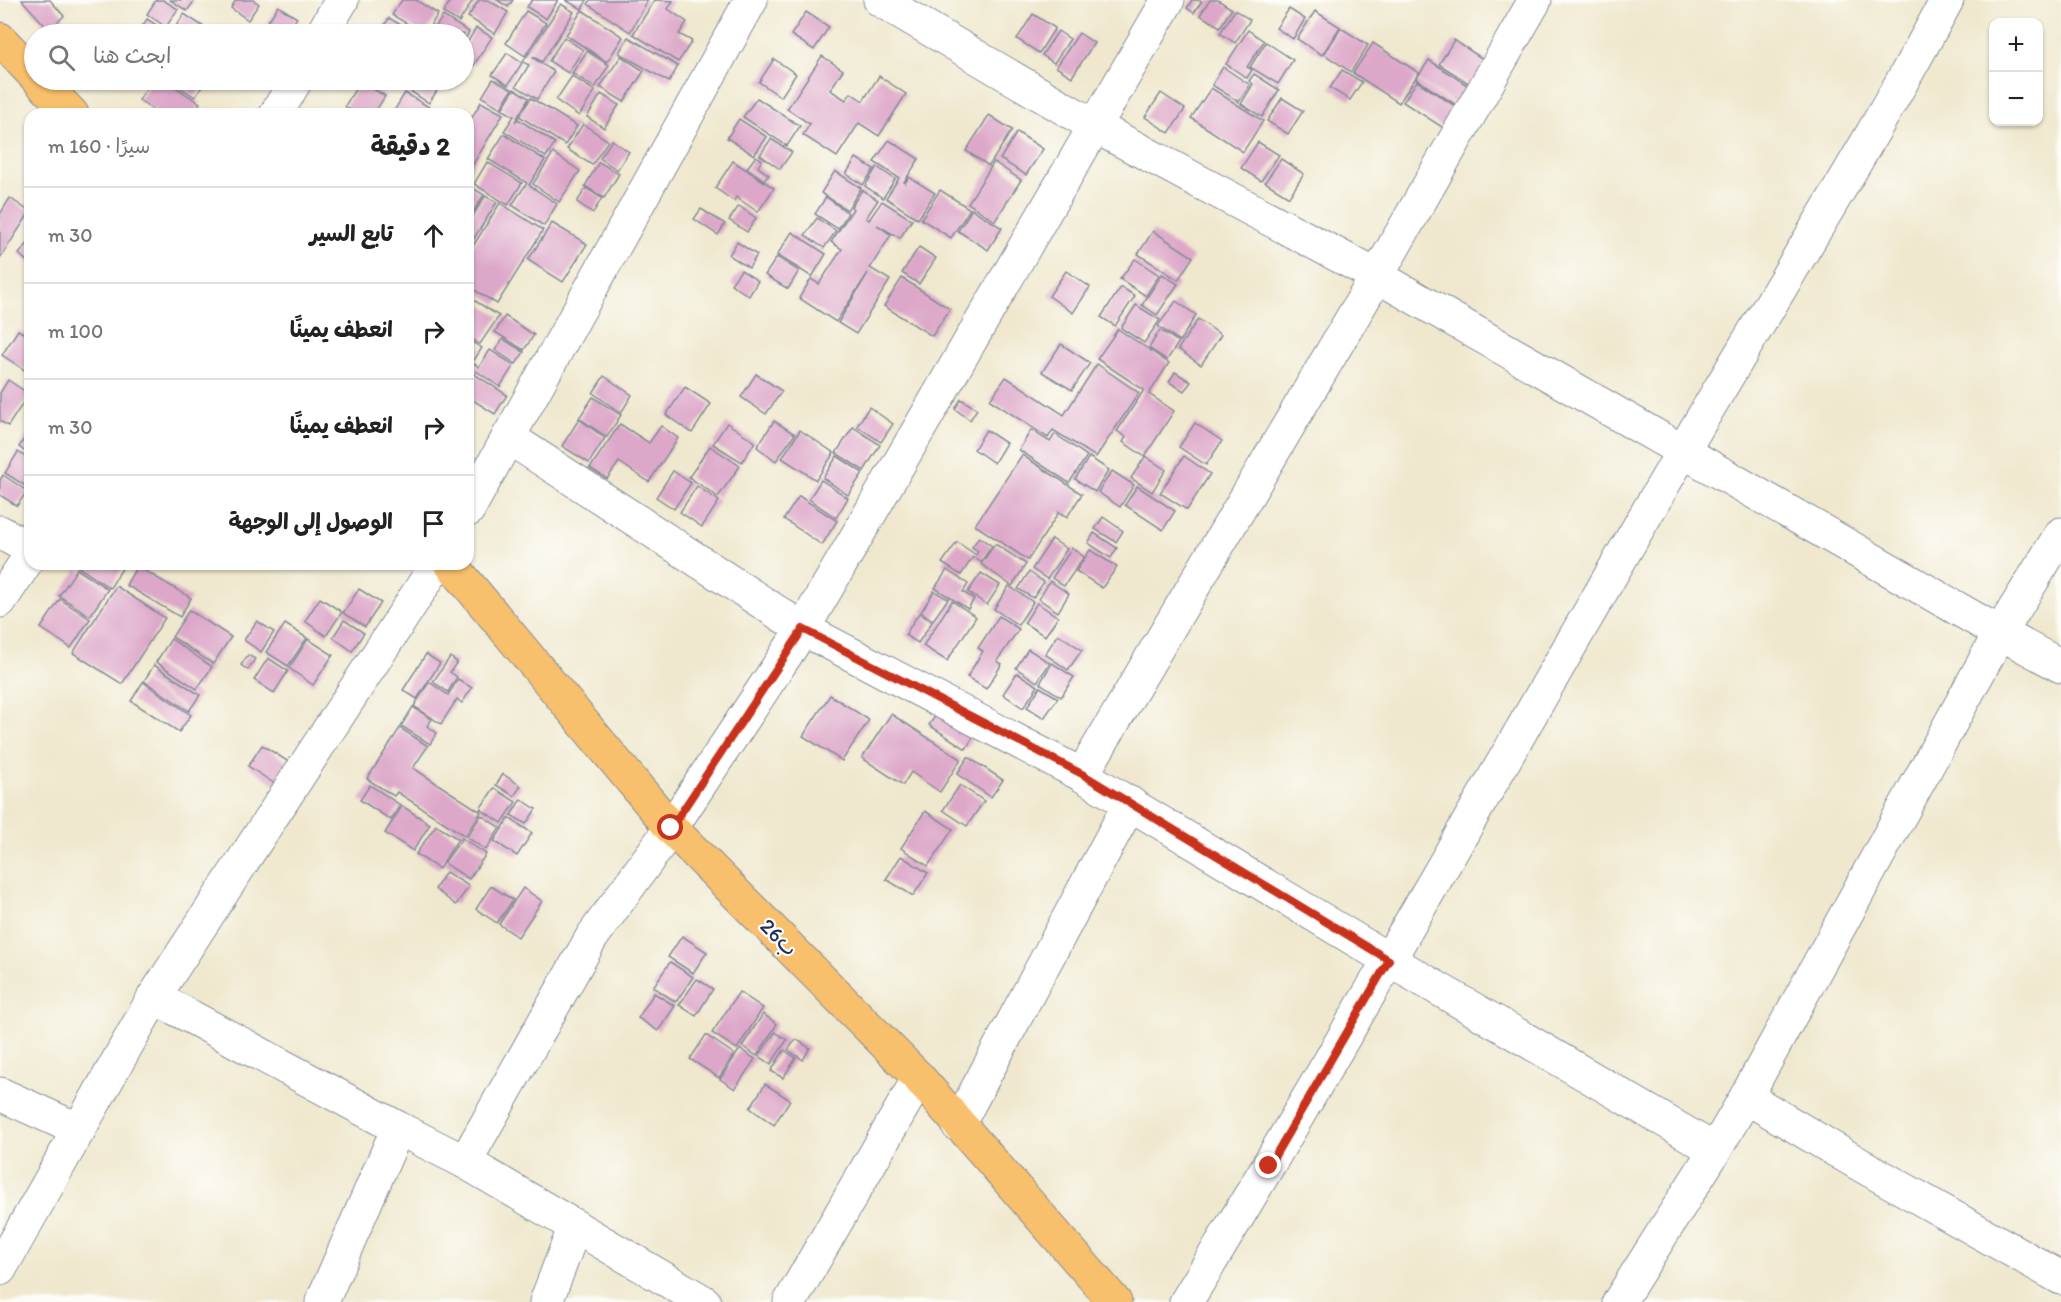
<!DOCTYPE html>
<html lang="ar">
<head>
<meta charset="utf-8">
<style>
	:root { --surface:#fff; --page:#f2f2f2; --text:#222; --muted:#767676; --line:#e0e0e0 }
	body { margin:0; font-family:Itim,"Playpen Sans Arabic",sans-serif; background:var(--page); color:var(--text); direction:rtl }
	.controls { position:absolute; right:18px; top:18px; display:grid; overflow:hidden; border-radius:12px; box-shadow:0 2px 4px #0004 }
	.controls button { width:54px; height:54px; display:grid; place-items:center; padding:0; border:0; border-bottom:2px solid var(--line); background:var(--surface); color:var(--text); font:30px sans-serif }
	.stop { position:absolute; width:18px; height:18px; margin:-14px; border:4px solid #c8321e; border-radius:50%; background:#fff }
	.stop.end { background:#c8321e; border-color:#fff; box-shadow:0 2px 6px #0008 }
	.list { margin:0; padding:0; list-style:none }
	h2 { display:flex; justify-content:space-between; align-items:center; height:78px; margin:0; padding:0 24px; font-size:26px }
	h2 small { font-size:20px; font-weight:400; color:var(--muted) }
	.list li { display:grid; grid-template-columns:39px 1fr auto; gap:18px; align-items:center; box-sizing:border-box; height:96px; padding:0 24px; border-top:2px solid var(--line) }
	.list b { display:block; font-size:22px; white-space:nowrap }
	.list em { font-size:20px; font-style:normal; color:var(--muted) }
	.icon { flex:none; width:33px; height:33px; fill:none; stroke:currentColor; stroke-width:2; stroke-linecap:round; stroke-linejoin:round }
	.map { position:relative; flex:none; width:2061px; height:1302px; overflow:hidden; direction:ltr }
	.search { position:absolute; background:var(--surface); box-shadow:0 2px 4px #0004; left:24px; top:24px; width:450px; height:66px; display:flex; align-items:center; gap:15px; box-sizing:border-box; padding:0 21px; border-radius:33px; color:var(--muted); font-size:22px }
	.panel { position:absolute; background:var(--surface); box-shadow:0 2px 4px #0004; left:24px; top:108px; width:450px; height:462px; border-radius:18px; direction:rtl }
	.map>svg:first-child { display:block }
	.building { fill:#dda7c9 }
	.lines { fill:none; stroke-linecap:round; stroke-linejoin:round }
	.minor-casing { stroke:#858c96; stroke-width:35 }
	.trunk-casing { stroke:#858c96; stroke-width:35 }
	.minor { stroke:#fff; stroke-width:33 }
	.trunk { stroke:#f8bf6c; stroke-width:33 }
	.route { stroke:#c8321e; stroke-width:8 }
	.labels { text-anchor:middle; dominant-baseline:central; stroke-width:4.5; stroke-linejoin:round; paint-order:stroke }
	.street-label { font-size:22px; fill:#1b2f5e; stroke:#fdfcf7 }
</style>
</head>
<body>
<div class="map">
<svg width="2061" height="1302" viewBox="0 0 2061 1302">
	<rect width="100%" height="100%" fill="#fdfcf7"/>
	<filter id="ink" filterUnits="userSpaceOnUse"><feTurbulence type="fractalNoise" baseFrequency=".0167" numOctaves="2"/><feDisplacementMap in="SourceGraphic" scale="12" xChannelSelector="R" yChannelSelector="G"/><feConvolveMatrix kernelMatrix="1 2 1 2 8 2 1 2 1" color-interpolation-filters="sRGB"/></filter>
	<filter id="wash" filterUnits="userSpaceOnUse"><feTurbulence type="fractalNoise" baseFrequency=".008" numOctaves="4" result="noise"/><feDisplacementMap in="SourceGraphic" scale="24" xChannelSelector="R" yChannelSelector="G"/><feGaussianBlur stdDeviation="1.35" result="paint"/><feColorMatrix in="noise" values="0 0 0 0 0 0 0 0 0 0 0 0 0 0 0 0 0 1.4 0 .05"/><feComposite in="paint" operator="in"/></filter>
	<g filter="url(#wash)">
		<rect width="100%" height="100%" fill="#efe8ce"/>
		<g id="blocks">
			<g class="building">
				<path d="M22,0h28l14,16 -15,14z"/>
				<path d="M156,0h7l15,9 -12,18 -19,-13z"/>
				<path d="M170,0h25l-8,11z"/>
				<path d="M236,0h17l6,4 -11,16 -17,-12z"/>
				<path d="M402,0h14l22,14 -13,20 -33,-19z"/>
				<path d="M451,0h22l-14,22 -16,-9z"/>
				<path d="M479,0h9l20,12 -13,22 -27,-17z"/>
				<path d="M497,0h16l-5,7z"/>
				<path d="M532,0h26l-12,19 -19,-12z"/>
				<path d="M565,0h22l-5,9z"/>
				<path d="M590,0h58l-18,32 -42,-28z"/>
				<path d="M655,0l18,1 -5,8 19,13 -8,12 13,7 -14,21 -45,-28z"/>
				<path d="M1192,0l10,1 -8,12 -7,-5z"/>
				<path d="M1210,0h8l14,9 -12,18 -20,-12z"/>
				<path d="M561,4l13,8 -32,50 -8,-5 -1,1 21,14 -17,27 -21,-13 13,-21 -6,-3z"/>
				<path d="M278,6l19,12 -11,16 -19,-11z"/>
				<path d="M1289,9l16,10 -12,20 -17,-11z"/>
				<path d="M582,10l41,27 -16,25 -41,-27z"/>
				<path d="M1235,10l15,10 -15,23 -15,-10z"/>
				<path d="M526,11l20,12 -21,33 -19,-13z"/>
				<path d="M1315,11l25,16 -18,28 -25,-16z"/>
				<path d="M806,12l23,15 -15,23 -23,-15z"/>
				<path d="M184,14l31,20h-44z"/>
				<path d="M1033,14l22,14 -16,25 -22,-14z"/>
				<path d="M443,16l26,16 -5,9v-7h-33z"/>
				<path d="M389,18l27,16h-37z"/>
				<path d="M147,19l20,13 -1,2h-29z"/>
				<path d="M263,28l11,6h-15z"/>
				<path d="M476,28l16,9 -18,28 -10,-7v-10z"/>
				<path d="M1341,28l27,17 -17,27 -27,-18z"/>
				<path d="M1248,30l16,11 -17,26 5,3 -5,8 -21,-14z"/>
				<path d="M1058,31l12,8 -16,24 -12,-8z"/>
				<path d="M1079,33l15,10 -22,34 -16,-10z"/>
				<path d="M564,37l19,13 -15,23 -19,-12z"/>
				<path d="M628,37l50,29 -9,16 -50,-29z"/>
				<path d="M1454,40l41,27 -15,24 -41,-27z"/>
				<path d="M1266,42l27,18 -15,24 -28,-17z"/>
				<path d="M1373,43l46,30 -20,30 -46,-30z"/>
				<path d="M587,51l22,14 -14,23 -23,-15z"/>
				<path d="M507,53l15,10 -14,22 -16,-10z"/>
				<path d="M621,56l23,15 -20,31 -24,-15z"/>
				<path d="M822,56l21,14 -13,20 16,10 5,-7 12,8 16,-25 27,18 -27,42 -20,-13 -22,34 -34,-22 7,-11 -23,-15z"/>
				<path d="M774,59l22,15 -15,23 -22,-15z"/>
				<path d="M1429,60l50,33 -12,19 -51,-33z"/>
				<path d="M1223,67l27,18 -11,17 -27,-17z"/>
				<path d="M1342,70l20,12 -12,18 -20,-12z"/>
				<path d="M1254,74l25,16 -17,27 -21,-13 12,-20 -4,-3z"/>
				<path d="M572,76l23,15 -16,25 -23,-16z"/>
				<path d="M493,79l19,10 -11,19 -19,-11z"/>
				<path d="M152,80h12l36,23 -7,11h-33l-21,-14z"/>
				<path d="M168,80h39l-12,17z"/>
				<path d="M403,80h41l-15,23 -30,-19z"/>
				<path d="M360,81l25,15 -11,18h-17l-12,-8z"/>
				<path d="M1417,81l50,33 -14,20 -50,-32z"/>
				<path d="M1211,88l52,33 -20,31 -52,-34z"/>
				<path d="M514,89l15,9 -14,24 3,-3 37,24 -9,14 -42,-26 10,-15 -12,-7z"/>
				<path d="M405,93l29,17 -2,4h-40z"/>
				<path d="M1161,93l24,16 -16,24 -24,-16z"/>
				<path d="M601,94l18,11 -15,23 -17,-11z"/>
				<path d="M531,98l46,28 -12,19 -46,-29z"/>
				<path d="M757,98l43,28 -13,20 -44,-29z"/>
				<path d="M1282,98l21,13 -15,23 -21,-13z"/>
				<path d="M481,102l22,12 -35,59v-49z"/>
				<path d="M989,115l23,15 -23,36 -23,-15z"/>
				<path d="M739,119l28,18 -13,18 -27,-17z"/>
				<path d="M583,124l25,17 -16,24 -25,-16z"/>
				<path d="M1017,132l26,17 -17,26 -26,-16z"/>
				<path d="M504,134l41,26 -16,25 28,19 -13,22 -32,-21 15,-22 -39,-24z"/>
				<path d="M771,139l21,13 -12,17 -20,-14z"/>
				<path d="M612,140l17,12 -12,18 -17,-12z"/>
				<path d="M889,140l30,19 -15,23 1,1 4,-6 26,16 -17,26 -32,-21 13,-20 -25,-16z"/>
				<path d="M1258,142l21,13 -18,26 -20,-13z"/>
				<path d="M553,153l27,18 -21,31 -26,-18z"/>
				<path d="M756,156l6,4 -4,7 11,8 -5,5 -17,-12z"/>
				<path d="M856,158l18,11 -11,16 -17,-11z"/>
				<path d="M1281,159l23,15 -15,23 -24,-15z"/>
				<path d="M733,161l41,27 -16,24 -22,-15 -2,4 -19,-13z"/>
				<path d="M487,162l35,21 -14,22 -34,-21z"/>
				<path d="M599,162l20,12 -15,24 -19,-12z"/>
				<path d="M994,162l27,18 -26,41 -27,-18z"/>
				<path d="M877,167l18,12 -12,19 -18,-12z"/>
				<path d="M835,171l26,17 -14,22 -26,-17z"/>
				<path d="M468,185l16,10 -16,25z"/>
				<path d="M586,188l16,10 -9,15 -16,-11z"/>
				<path d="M862,190l16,10 -12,18 3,2 13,-19 30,19 -12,18 -23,-13 14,10 -21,33 20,12 -34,54 -18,-11 30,-50 -32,49 -37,-24 12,-19 8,5 23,-35 -11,-7 22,-33 -2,-2z"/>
				<path d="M940,190l30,19 -19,29 -30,-19z"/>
				<path d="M485,196l12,6 -29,46v-25z"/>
				<path d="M826,197l22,16 -10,16 -23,-15z"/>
				<path d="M10,198l20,14 -30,46v-44z"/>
				<path d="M500,203l43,27 -46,74 -29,-18v-32z"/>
				<path d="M739,206l17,12 -9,14 -18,-12z"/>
				<path d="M701,209l24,15 -7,11 -24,-16z"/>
				<path d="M972,209l30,19 -14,22 -30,-19z"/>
				<path d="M817,218l19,13 -12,17 -19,-13z"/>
				<path d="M552,223l35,21 -24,38 -35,-22z"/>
				<path d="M1153,231l40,26 -15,23 -40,-26z"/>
				<path d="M792,232l34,22 -14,23 -35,-22z"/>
				<path d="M30,241v23l-11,-10z"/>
				<path d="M737,242l20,13 -8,13 -20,-13z"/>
				<path d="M919,247l17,11 -17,26 -17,-11z"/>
				<path d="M777,257l22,14 -11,18 -23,-14z"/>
				<path d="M1135,259l24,16 -13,21 -26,-17z"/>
				<path d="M741,270l17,11 -9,15 -18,-12z"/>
				<path d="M1066,271l24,16 -17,26 -24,-17z"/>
				<path d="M1162,274l16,10 -21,31 -15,-10z"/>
				<path d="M902,278l48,31 -18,27 -48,-30z"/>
				<path d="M1121,287l14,9 -20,30 -14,-9z"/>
				<path d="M472,299l27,17 -19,28 -12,-8v-31z"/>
				<path d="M1176,301l20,14 -16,26 -22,-15z"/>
				<path d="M1136,305l24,15 -16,23 -23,-15z"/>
				<path d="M505,316l29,19 -10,15 -29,-18z"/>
				<path d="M1198,319l23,16 -20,30 -23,-16z"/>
				<path d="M1118,329l51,34 -20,31 25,17 -29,45 21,14 -14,22 -21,-14 14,-21 -22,-15 3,-5 -9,-6 27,-41 -47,-31z"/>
				<path d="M18,330l12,7 -1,36 -27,-18z"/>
				<path d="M1160,330l19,12 -12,18 -18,-12z"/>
				<path d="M468,339l14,9 -9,14 -5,-4z"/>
				<path d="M503,339l21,13 -8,12 -21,-14z"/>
				<path d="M1061,344l29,19 -18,27 -30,-18z"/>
				<path d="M490,350l24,15 -14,22 -24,-16 -2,3 33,21 -12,19 -27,-17v-37l11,7z"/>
				<path d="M1097,364l42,29 -43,64 -43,-27 -5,8 -58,-38 16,-23 58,38z"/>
				<path d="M1175,372l16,10 -7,9 -15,-9z"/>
				<path d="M756,374l26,17 -16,23 -25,-17z"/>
				<path d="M604,376l28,19 -11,18 -28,-20z"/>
				<path d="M8,380l21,14 -21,32 -8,-5v-28z"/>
				<path d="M685,387l26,17 -19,29 -26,-18z"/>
				<path d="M593,397l28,18 -14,22 -28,-19z"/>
				<path d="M961,399l16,10 -7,11 -15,-11z"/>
				<path d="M869,407l24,17 -12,18 -24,-16z"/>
				<path d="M579,419l26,19 -16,25 -27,-17z"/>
				<path d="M774,421l21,13 -19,27 -19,-14z"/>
				<path d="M727,423l28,19 -13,20 -29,-18z"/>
				<path d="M1195,423l27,18 -16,24 -27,-18z"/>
				<path d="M620,424l29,19 12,-17 17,12 -29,44 -30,-20 -12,17 -17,-11z"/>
				<path d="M853,427l27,18 -16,26 -28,-18z"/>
				<path d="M30,430v25l-11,-8z"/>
				<path d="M800,430l34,23 -18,27 -34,-22z"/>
				<path d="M986,430l20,13 -12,20 -20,-14z"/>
				<path d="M1031,430l19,12 5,-8 32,22 -18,27 -50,-33z"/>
				<path d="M710,446l30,20 -22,31 -29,-20z"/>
				<path d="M18,452l12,8v29l-25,-16z"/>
				<path d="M1022,455l60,39 -15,23 -8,-5 -31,48 -53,-35z"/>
				<path d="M837,456l26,17 -15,22 -25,-17z"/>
				<path d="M1184,456l26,18 -23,36 -27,-17z"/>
				<path d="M1089,457l20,13 -14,22 -20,-13z"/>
				<path d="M673,471l18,12 -17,26 -18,-12z"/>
				<path d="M1112,471l22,14 -14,22 -22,-15z"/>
				<path d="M3,475l24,16 -10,15 -17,-11v-15z"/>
				<path d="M821,480l27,18 -12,20 -27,-19z"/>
				<path d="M697,486l22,15 -17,26 -22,-15z"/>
				<path d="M1137,486l38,25 -12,19 -38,-25z"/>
				<path d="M799,496l38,25 -15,24 -38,-26z"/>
				<path d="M1103,517l20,14 -7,11 -21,-13z"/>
				<path d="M1094,533l23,15 -6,10 -23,-15z"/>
				<path d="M979,537l13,9 -11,16 -8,-5 -12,18 -19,-12 15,-21 19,13 2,-4 -6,-4z"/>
				<path d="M1052,539l15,10 -20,30 -15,-10z"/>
				<path d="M995,544l31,20 -14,22 -31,-22z"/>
				<path d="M1072,548l12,9 -20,29 -12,-8z"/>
				<path d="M1090,550l27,17 -15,21 -26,-17z"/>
				<path d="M78,564h40l5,3 -13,21 -33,-22z"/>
				<path d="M137,566l54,32 -11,19 -54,-32z"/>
				<path d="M77,569l31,20 -18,27 -31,-20z"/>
				<path d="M947,570l21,14 -5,8 11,7 -6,10 -33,-21z"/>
				<path d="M1029,572l15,10 -11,16 -15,-9z"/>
				<path d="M981,573l19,12 -13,20 -19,-13z"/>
				<path d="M1050,581l19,13 -11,18 -19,-13z"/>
				<path d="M116,586l49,32 -43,66 -49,-31z"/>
				<path d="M1009,586l24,16 -15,23 -24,-16z"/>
				<path d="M359,589l22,14 -16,24 -22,-14z"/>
				<path d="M934,591l14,8 -15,21 -12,-8z"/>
				<path d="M320,598l22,14 -16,24 -21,-15z"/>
				<path d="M60,599l30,20 -19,29 -30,-20z"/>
				<path d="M952,601l24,16 -29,44 -24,-15z"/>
				<path d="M1037,603l21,14 -13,19 -21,-13z"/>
				<path d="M189,610l42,27 -18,27 -41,-27z"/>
				<path d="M919,613l13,9 -14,21 -13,-8z"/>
				<path d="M999,616l20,13 -22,32 5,3 -16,25 -19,-12 16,-26 -5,-3z"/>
				<path d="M344,620l20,13 -12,18 -19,-14z"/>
				<path d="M257,621l17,11 -13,20 -17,-12z"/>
				<path d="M285,624l22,14 -19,28 -22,-14z"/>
				<path d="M1058,634l24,16 -14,20 -23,-16z"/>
				<path d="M171,639l41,28 -15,22 -41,-27z"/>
				<path d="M308,639l25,16 -20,30 -24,-17z"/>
				<path d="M1028,649l22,14 -13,19 -21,-14z"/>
				<path d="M426,654l14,9 -23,36 -14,-9z"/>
				<path d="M248,655l7,4 -7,11 -7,-5z"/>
				<path d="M450,657l7,5 -7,10 7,5 -9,15 -15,-10z"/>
				<path d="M268,658l20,13 -14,22 -20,-13z"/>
				<path d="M1052,663l22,14 -13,20 -21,-14z"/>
				<path d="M154,665l46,30 -11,16 -45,-30z"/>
				<path d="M1017,673l21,13 -15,22 -20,-14z"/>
				<path d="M458,679l14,9 -10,15 -5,-4 -16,25 -27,-18 15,-24 19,13z"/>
				<path d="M143,682l48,33 -12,17 -48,-31z"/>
				<path d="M1040,687l18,11 -14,20 -17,-11z"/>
				<path d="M830,695l39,25 -27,41 -39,-25z"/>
				<path d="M413,707l19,12 -5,7 10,7 -7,11 -29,-18z"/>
				<path d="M938,712l36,24 -8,13 -37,-24z"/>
				<path d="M891,714l70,45 -21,33 -29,-20 -8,13 -41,-27z"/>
				<path d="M400,728l28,18 -15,22 68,44 -16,24 -68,-44 -3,4 -27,-17z"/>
				<path d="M262,745l30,19 -14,22 -30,-20z"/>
				<path d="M968,757l35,23 -12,17 -34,-23z"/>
				<path d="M503,774l18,12 -7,10 -18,-11z"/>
				<path d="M370,785l30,20 -9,15 -31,-20z"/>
				<path d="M960,785l24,16 -17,25 -24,-16z"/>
				<path d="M494,788l22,14 -14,21 -22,-14z"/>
				<path d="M521,799l15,10 -10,15 -15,-9z"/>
				<path d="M402,806l28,18 -17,27 -28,-18z"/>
				<path d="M925,811l28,18 -25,37 -27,-18z"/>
				<path d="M481,815l19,13 -14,22 -19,-13z"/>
				<path d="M509,818l23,15 -15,23 -23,-15z"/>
				<path d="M436,825l22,14 -19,30 -23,-15z"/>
				<path d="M462,838l24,16 -17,25 -25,-16z"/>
				<path d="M901,856l27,17 -15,23 -27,-17z"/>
				<path d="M446,872l23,14 -13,19 -21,-16z"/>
				<path d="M491,886l22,14 -16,23 -21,-14z"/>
				<path d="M523,888l19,13 -24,36 -19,-13z"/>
				<path d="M682,936l25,16 -14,21 -25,-16z"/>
				<path d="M670,962l23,15 -17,25 -23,-15z"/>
				<path d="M697,979l16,10 -17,27 -17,-11z"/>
				<path d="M739,992l24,16 -26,41 -25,-16z"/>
				<path d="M654,993l21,13 -17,25 -20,-13z"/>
				<path d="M763,1014l14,10 -20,32 -15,-10z"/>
				<path d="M775,1032l12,8 -16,24 -12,-8z"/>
				<path d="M706,1035l28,19 -15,24 -29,-19z"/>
				<path d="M796,1039l14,9 -7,12 -15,-10z"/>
				<path d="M740,1049l15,10 -20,30 -15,-10z"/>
				<path d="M784,1050l12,8 -13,20 -12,-7z"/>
				<path d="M765,1084l25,16 -16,25 -24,-17z"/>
			</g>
		</g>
	</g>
	<g filter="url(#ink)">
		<use href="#blocks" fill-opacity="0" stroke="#858c96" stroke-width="1.5"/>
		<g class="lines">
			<defs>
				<g id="minor">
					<path d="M880,0l216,127 281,149 623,357 61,33"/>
					<path d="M322,34l20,-34"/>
					<path d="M276,114l20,-34"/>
					<path d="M508,437l295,192 279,146 307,185 326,190"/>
					<path d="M468,510l283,-510"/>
					<path d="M0,532l30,17"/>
					<path d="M0,601l30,-45"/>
					<path d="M1082,775l295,-499 158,-276"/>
					<path d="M154,997l244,131 67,34 239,140"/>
					<path d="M0,1094l79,36"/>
					<path d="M1746,1097l113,67 202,114"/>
					<path d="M958,1125l172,-322"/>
					<path d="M465,1162l127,-225 79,-109 132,-199 365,-629"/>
					<path d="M0,1269l154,-272 283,-433"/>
					<path d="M322,1302l76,-174"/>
					<path d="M546,1302l29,-76"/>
					<path d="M790,1302l129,-224"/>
					<path d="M1186,1302c171,-280 331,-567 497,-851 88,-150 182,-298 264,-451"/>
					<path d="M1619,1302l96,-152 31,-53 254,-464 61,-99"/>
				</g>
				<g id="trunk">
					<path d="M0,39l34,36"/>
					<path d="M39,80l33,34"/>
					<path d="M451,564l220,264 248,250 196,224"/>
				</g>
			</defs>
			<use href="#minor" class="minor-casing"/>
			<use href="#trunk" class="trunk-casing"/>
			<use href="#minor" class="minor"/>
			<use href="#trunk" class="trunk"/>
		</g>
	</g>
	<g class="lines" filter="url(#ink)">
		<path class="route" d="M671,828l132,-199 279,145 307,186 -120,206"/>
	</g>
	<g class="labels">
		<g class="street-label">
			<text transform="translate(779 937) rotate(45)">26ب</text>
		</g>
	</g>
</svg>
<div class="controls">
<button>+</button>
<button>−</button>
</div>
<div class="stop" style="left:671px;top:828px"></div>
<div class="stop end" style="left:1269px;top:1166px"></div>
<div class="search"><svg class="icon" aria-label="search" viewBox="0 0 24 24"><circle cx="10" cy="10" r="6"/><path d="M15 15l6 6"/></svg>ابحث هنا</div>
<section class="panel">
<h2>2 دقيقة<small>سيرًا · 160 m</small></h2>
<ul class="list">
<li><svg class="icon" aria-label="ahead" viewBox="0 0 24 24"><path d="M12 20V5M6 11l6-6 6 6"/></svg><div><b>تابع السير</b></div><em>30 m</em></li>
<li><svg class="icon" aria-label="right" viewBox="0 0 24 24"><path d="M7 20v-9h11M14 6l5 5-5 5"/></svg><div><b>انعطف يمينًا</b></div><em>100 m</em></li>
<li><svg class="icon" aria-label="right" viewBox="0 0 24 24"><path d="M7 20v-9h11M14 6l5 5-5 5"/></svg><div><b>انعطف يمينًا</b></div><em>30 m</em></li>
<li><svg class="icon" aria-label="arrive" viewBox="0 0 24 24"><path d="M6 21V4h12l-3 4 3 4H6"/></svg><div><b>الوصول إلى الوجهة</b></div></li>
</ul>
</section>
</div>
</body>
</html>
